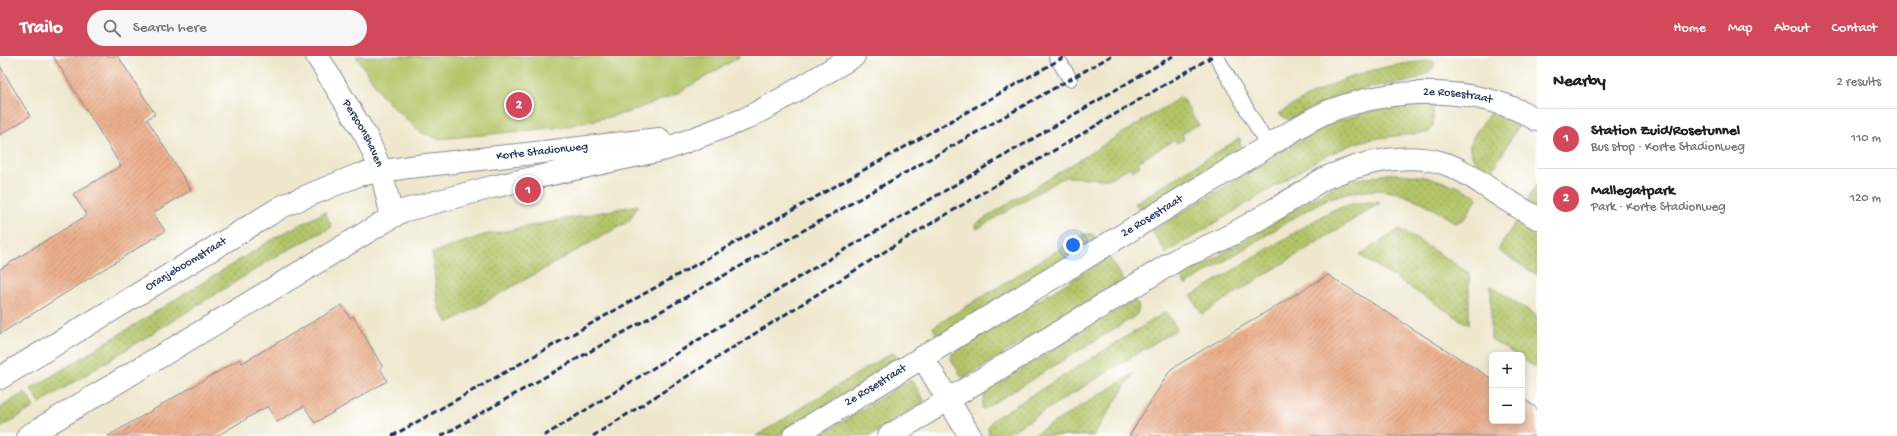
<!DOCTYPE html>
<html lang="en">
<head>
<meta charset="utf-8">
<style>
	:root { --surface:#fff; --page:#f6f6f6; --text:#202124; --muted:#757577; --line:#e0e0e0; --accent:#d1495b }
	body { margin:0; font-family:"Gochi Hand",sans-serif; background:var(--page); color:var(--text) }
	.controls { position:absolute; right:12px; bottom:12px; display:grid; overflow:hidden; border-radius:6px; box-shadow:0 2px 10px #0003 }
	.controls button { width:36px; height:36px; display:grid; place-items:center; padding:0; border:0; border-bottom:1px solid var(--line); background:var(--surface); color:var(--text); font:20px sans-serif }
	.you { position:absolute; left:1073px; top:189px; width:14px; height:14px; margin:-10px; border:3px solid #fff; border-radius:50%; background:#1a73e8; box-shadow:0 0 0 6px #1a73e833 }
	.badge { display:grid; place-items:center; width:26px; height:26px; border-radius:50%; background:var(--accent); color:#fff; font-size:13px; font-weight:700 }
	.pin { position:absolute; translate:-50% -50%; border:2px solid #fff; box-shadow:0 1px 4px #0006 }
	.list { margin:0; padding:0; list-style:none }
	h2 { display:flex; justify-content:space-between; align-items:center; height:52px; margin:0; padding:0 16px; font-size:17px }
	h2 small { font-size:13px; font-weight:400; color:var(--muted) }
	.list li { display:grid; grid-template-columns:26px 1fr auto; gap:12px; align-items:center; box-sizing:border-box; height:60px; padding:0 16px; border-top:1px solid var(--line) }
	.list b { display:block; font-size:15px; white-space:nowrap }
	.list p { margin:0; font-size:13px; white-space:nowrap; color:var(--muted) }
	.list em { font-size:13px; font-style:normal; color:var(--muted) }
	.icon { flex:none; width:22px; height:22px; fill:none; stroke:currentColor; stroke-width:2; stroke-linecap:round; stroke-linejoin:round }
	.map { position:relative; flex:none; width:1537px; height:380px; overflow:hidden }
	header { display:flex; align-items:center; gap:24px; box-sizing:border-box; height:56px; padding:0 20px; background:var(--accent); color:#fff }
	header strong { font-size:19px }
	nav { display:flex; gap:22px; margin-inline-start:auto; font-size:14px }
	.search { width:280px; height:36px; background:var(--page); display:flex; align-items:center; gap:10px; box-sizing:border-box; padding:0 14px; border-radius:22px; color:var(--muted); font-size:15px }
	main { display:flex }
	aside { flex:1; background:var(--surface) }
	.map>svg:first-child { display:block }
	.grass { fill:url(#grass-dots); stroke:#687a62 }
	.park { fill:#b4c467; stroke:#687a62 }
	.building { fill:url(#building-hatch) }
	.lines { fill:none; stroke-linecap:round; stroke-linejoin:round }
	.lane-casing { stroke:#848b95; stroke-width:16 }
	.street-casing { stroke:#848b95; stroke-width:24 }
	.secondary-casing { stroke:#848b95; stroke-width:24 }
	.lane { stroke:#fff; stroke-width:14 }
	.street { stroke:#fff; stroke-width:22 }
	.secondary { stroke:#fff; stroke-width:22 }
	.rail { stroke:#1b2f5e; stroke-width:3; stroke-dasharray:6 3; stroke-linecap:butt }
	.labels { text-anchor:middle; dominant-baseline:central; stroke-width:3.5; stroke-linejoin:round; paint-order:stroke }
	.street-label { font-size:12px; fill:#1b2f5e; stroke:#fff }
</style>
</head>
<body>
<header>
<strong>Trailo</strong>
<div class="search"><svg class="icon" aria-label="search" viewBox="0 0 24 24"><circle cx="10" cy="10" r="6"/><path d="M15 15l6 6"/></svg>Search here</div>
<nav><a>Home</a><a>Map</a><a>About</a><a>Contact</a></nav>
</header>
<main>
<div class="map">
<svg width="1537" height="380" viewBox="0 0 1537 380">
	<defs>
		<pattern id="grass-dots" width="8" height="8" patternUnits="userSpaceOnUse"><rect width="8" height="8" fill="#b4c467"/><path d="M2 2h.1M6 6h.1" fill="none" stroke="#92a058" stroke-width="1.8" stroke-linecap="round"/></pattern>
		<pattern id="building-hatch" width="6" height="6" patternUnits="userSpaceOnUse"><rect width="6" height="6" fill="#ebae8b"/><path d="M-1 1l2-2M0 6l6-6M5 7l2-2" fill="none" stroke="#be8e75"/></pattern>
	</defs>
	<rect width="100%" height="100%" fill="#fff"/>
	<filter id="ink" filterUnits="userSpaceOnUse"><feTurbulence type="fractalNoise" baseFrequency=".025" numOctaves="2"/><feDisplacementMap in="SourceGraphic" scale="8" xChannelSelector="R" yChannelSelector="G"/><feConvolveMatrix kernelMatrix="1 2 1 2 8 2 1 2 1" color-interpolation-filters="sRGB"/></filter>
	<filter id="wash" filterUnits="userSpaceOnUse"><feTurbulence type="fractalNoise" baseFrequency=".012" numOctaves="4" result="noise"/><feDisplacementMap in="SourceGraphic" scale="16" xChannelSelector="R" yChannelSelector="G"/><feGaussianBlur stdDeviation="0.9" result="paint"/><feColorMatrix in="noise" values="0 0 0 0 0 0 0 0 0 0 0 0 0 0 0 0 0 1.4 0 .05"/><feComposite in="paint" operator="in"/></filter>
	<g filter="url(#wash)">
		<rect width="100%" height="100%" fill="#eee7cc"/>
		<g class="grass">
			<path d="M1433,5l2,2c-2,8 -13,14 -21,17 -14,5 -28,4 -42,7 -30,6 -56,18 -83,33l-10,-6c46,-31 98,-51 154,-53z"/>
			<path d="M1181,41l18,29 -5,1 -12,7 2,5 -7,4 -3,-3 -36,22 2,4 -8,5 -2,-4 -22,12 -42,-2 -9,4 -80,48 -3,-4z"/>
			<path d="M1411,48l22,1v20l-4,7 -50,6 -21,4 -35,15 -157,96 -14,-22 166,-102c31,-12 60,-21 93,-25z"/>
			<path d="M1490,57l29,9v3l-29,50 -3,1c-28,-32 -18,-32 3,-63z"/>
			<path d="M1240,82l1,11 -101,62 -5,-8z"/>
			<path d="M1388,118c32,0 60,6 89,22v2l-12,20 -9,5 -32,-20 -26,-10 -18,-3 -31,2 -24,8 -20,11 -119,74 -7,-10 28,-12 124,-75 17,-7z"/>
			<path d="M1537,128v25l-11,-6z"/>
			<path d="M1370,146l10,1 -178,111 -11,-18 139,-85 25,-8z"/>
			<path d="M638,149l-9,16 -181,102 -10,-16 -6,-54 52,-18z"/>
			<path d="M325,156l7,15 -50,26 -242,150 -9,-14 247,-153z"/>
			<path d="M1516,165l21,18v36l-39,-25z"/>
			<path d="M1400,173l69,44v52l-110,-70z"/>
			<path d="M1084,178h8l4,4 -159,98 -4,-9z"/>
			<path d="M1109,201l14,23 -157,97h-4l-11,-18 1,-5z"/>
			<path d="M1491,230l46,30v52l-15,-9v-4h-6l-25,-16z"/>
			<path d="M1134,244c6,4 6,11 1,16l-151,93 -2,-1 2,-12 6,-7z"/>
			<path d="M1166,256l11,17 -173,107h-15l-1,-8 4,-8z"/>
			<path d="M891,297h3l4,7 -121,76h-21z"/>
			<path d="M1133,318l-40,62h-61z"/>
			<path d="M908,325h4l12,19 -1,3 -53,33h-51z"/>
			<path d="M25,336l9,15 -34,21v-20z"/>
		</g>
		<path class="park" d="M356,0h385l-65,38 -50,19 -63,14 -124,12 -19,-7 -37,-35z"/>
		<g id="blocks">
			<g class="building">
				<path d="M53,0h65l37,58 -8,5 44,71 -38,23 12,18 -165,103v-65l87,-54 -14,-21 48,-28z"/>
				<path d="M0,10l30,50 -30,19z"/>
				<path d="M1328,219l164,104v42h30v-23l15,10v28h-408l42,-67z"/>
				<path d="M342,249l8,13 3,-2 29,50 -2,2 7,13 -72,42 -11,-17 -27,16 -9,-16 -51,30h-109l132,-77 2,4z"/>
			</g>
		</g>
	</g>
	<g filter="url(#ink)">
		<use href="#blocks" fill-opacity="0" stroke="#848b95" stroke-width="1"/>
		<g class="lines">
			<defs>
				<g id="lane">
					<path d="M1056,0l14,23"/>
					<path d="M1216,0l52,90"/>
				</g>
				<g id="street">
					<path id="s1" d="M317,0l49,80 15,34 11,47"/>
					<path d="M923,302l47,78"/>
					<path id="s2" d="M0,322l283,-172 75,-31 51,-8 250,-28"/>
					<path d="M28,380l374,-225 90,-24 174,-38 79,-30 30,-16 79,-47"/>
				</g>
				<g id="secondary">
					<path id="s3" d="M794,380l474,-290c21,-12 42,-28 64,-36 64,-23 145,-26 205,10"/>
					<path d="M889,380l294,-180c42,-14 78,-39 116,-61 10,-6 20,-15 31,-19 34,-14 80,-25 116,-12 18,6 32,17 47,27 14,10 29,18 44,27"/>
				</g>
			</defs>
			<use href="#lane" class="lane-casing"/>
			<use href="#street" class="street-casing"/>
			<use href="#secondary" class="secondary-casing"/>
			<use href="#lane" class="lane"/>
			<use href="#street" class="street"/>
			<use href="#secondary" class="secondary"/>
			<g class="rail">
				<path d="M392,380l674,-380"/>
				<path d="M441,380l670,-380"/>
				<path d="M544,380l265,-165 364,-215"/>
				<path d="M593,380l307,-194 313,-186"/>
			</g>
		</g>
	</g>
	<g class="labels">
		<g class="street-label">
			<text stroke="none"><textPath href="#s3" startOffset="757">2e Rosestraat</textPath></text>
			<text stroke="none"><textPath href="#s1" startOffset="90">Persoonshaven</textPath></text>
			<text stroke="none"><textPath href="#s2" startOffset="598">Korte Stadionweg</textPath></text>
			<text stroke="none"><textPath href="#s3" startOffset="420">2e Rosestraat</textPath></text>
			<text stroke="none"><textPath href="#s2" startOffset="218">Oranjeboomstraat</textPath></text>
			<text stroke="none"><textPath href="#s3" startOffset="96">2e Rosestraat</textPath></text>
		</g>
	</g>
</svg>
<div class="controls">
<button>+</button>
<button>−</button>
</div>
<div class="you"></div>
<div class="pin badge" style="left:528px;top:134px">1</div>
<div class="pin badge" style="left:519px;top:49px">2</div>
</div>
<aside>
<h2>Nearby<small>2 results</small></h2>
<ul class="list">
<li><span class="badge">1</span><div><b>Station Zuid/Rosetunnel</b><p>Bus stop · Korte Stadionweg</p></div><em>110 m</em></li>
<li><span class="badge">2</span><div><b>Mallegatpark</b><p>Park · Korte Stadionweg</p></div><em>120 m</em></li>
</ul>
</aside>
</main>
</body>
</html>
